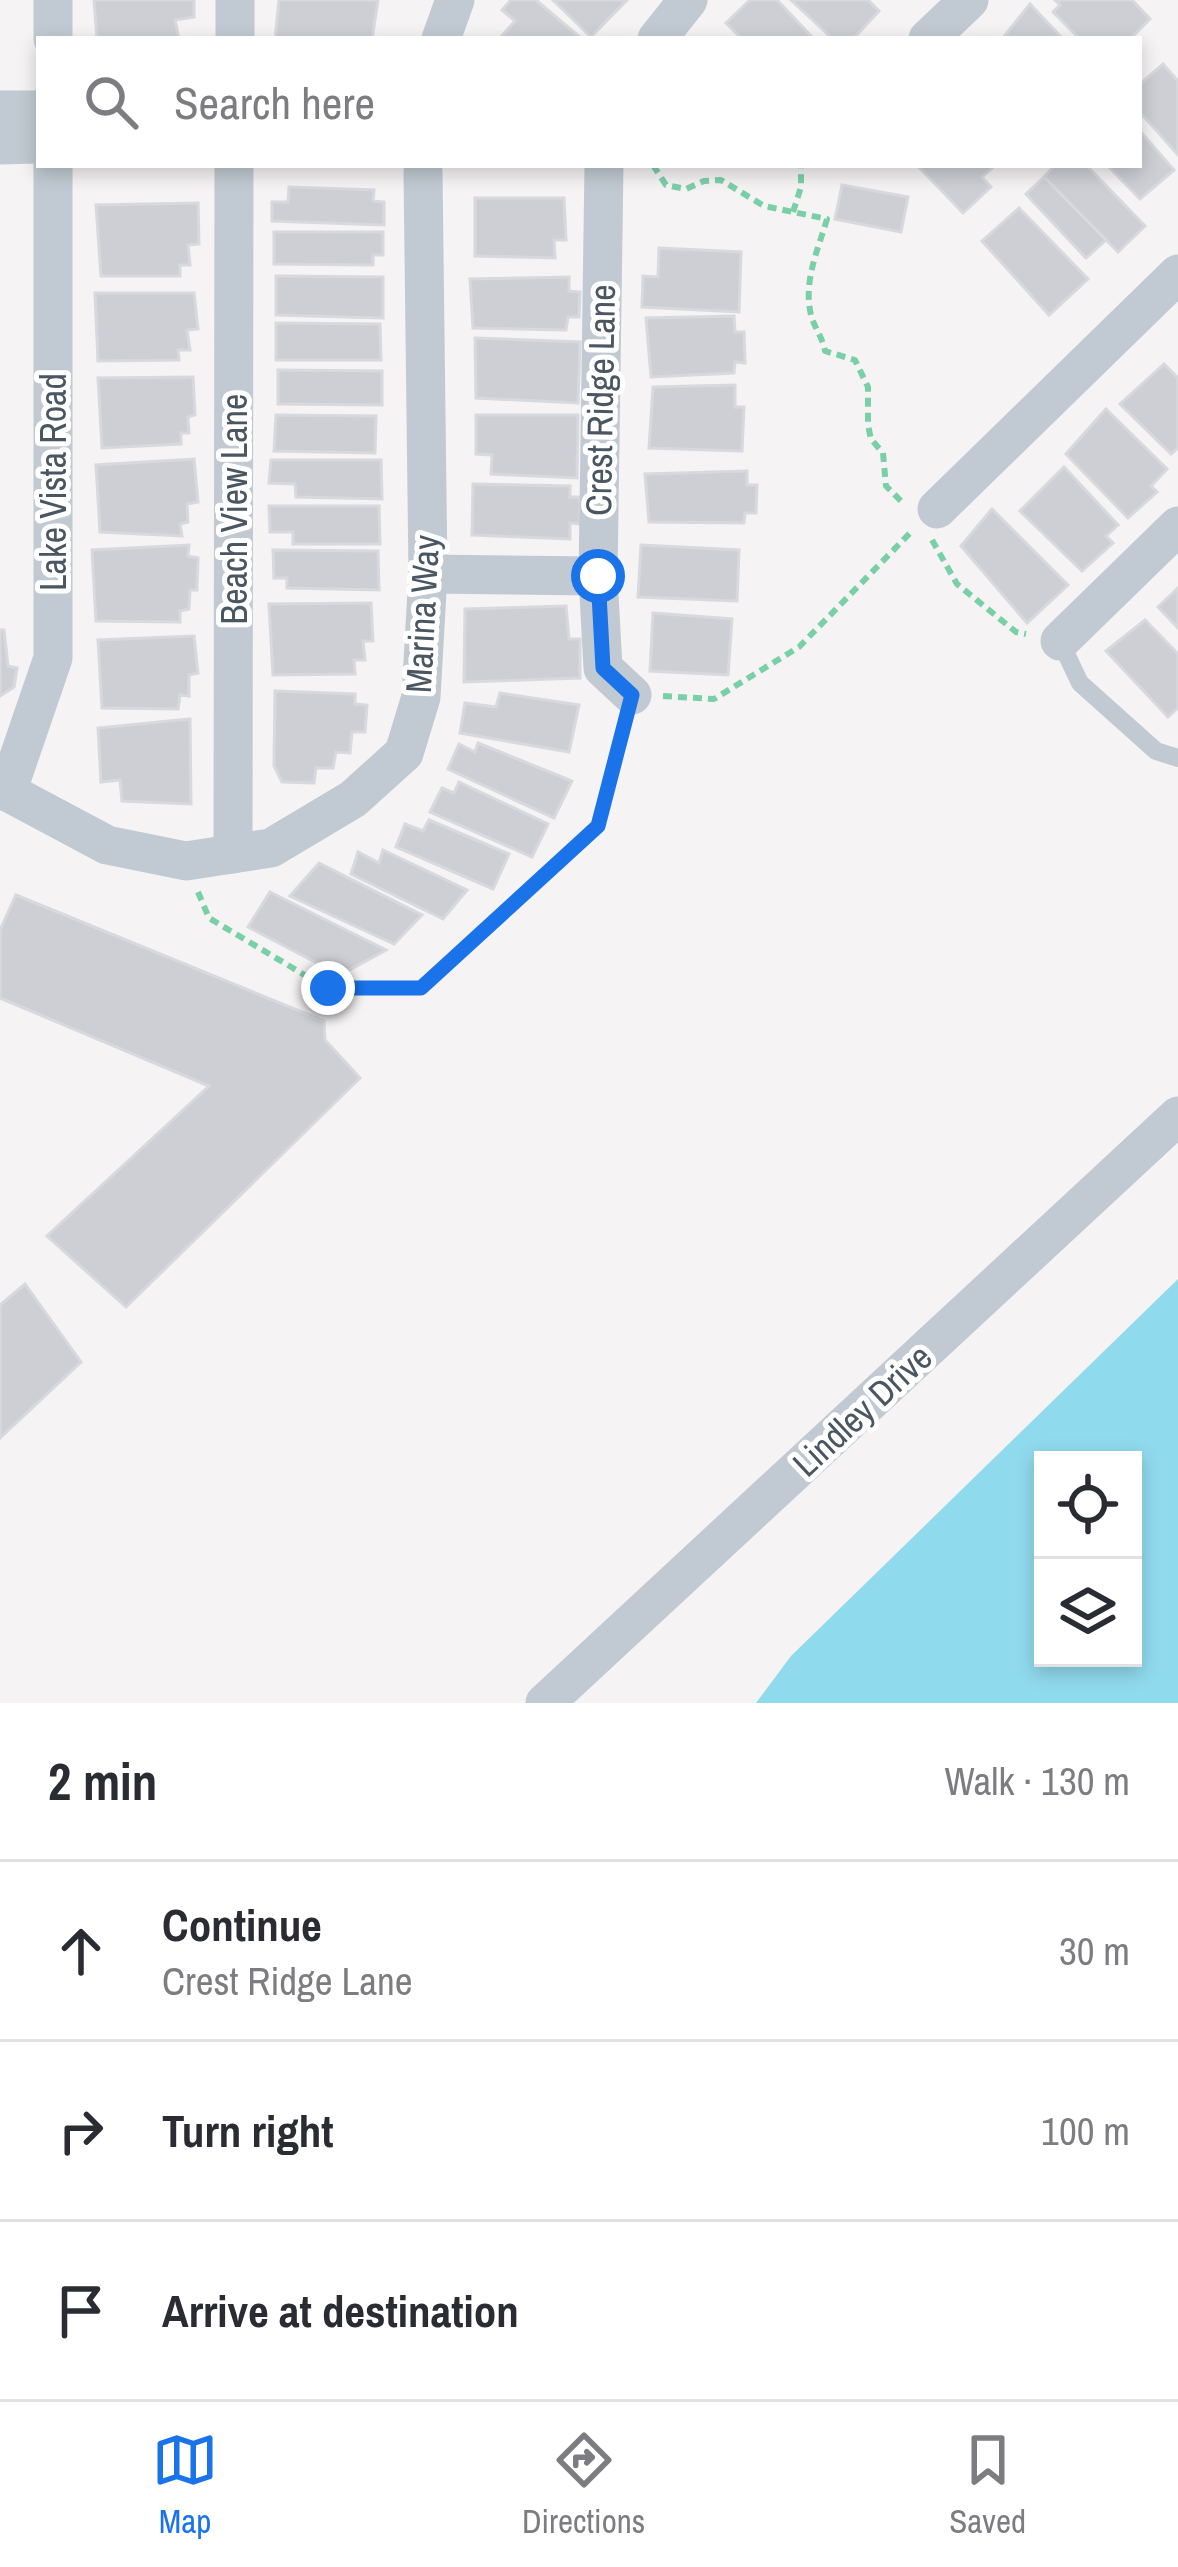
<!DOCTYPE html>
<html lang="en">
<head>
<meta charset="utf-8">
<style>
	:root { --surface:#fff; --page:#f2f2f3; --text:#2b2b33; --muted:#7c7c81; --line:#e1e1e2; --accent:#1a73e8 }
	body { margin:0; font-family:"Archivo Narrow",sans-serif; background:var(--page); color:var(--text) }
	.controls { position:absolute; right:36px; bottom:36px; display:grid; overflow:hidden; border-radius:0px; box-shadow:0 6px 18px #0003 }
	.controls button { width:108px; height:108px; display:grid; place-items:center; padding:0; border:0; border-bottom:3px solid var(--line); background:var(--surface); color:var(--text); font:60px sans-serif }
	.stop { position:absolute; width:36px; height:36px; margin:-27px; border:9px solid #1a73e8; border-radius:50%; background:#fff }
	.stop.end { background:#1a73e8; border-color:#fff; box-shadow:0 3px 12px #0008 }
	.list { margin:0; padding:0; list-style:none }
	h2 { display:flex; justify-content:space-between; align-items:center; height:156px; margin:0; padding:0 48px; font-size:51px }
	h2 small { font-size:39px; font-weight:400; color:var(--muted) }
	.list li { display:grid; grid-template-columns:78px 1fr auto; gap:36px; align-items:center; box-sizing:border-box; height:180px; padding:0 48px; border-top:3px solid var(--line) }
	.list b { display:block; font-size:45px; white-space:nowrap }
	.list p { margin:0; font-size:39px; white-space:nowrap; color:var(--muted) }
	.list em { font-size:39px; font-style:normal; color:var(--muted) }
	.icon { flex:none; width:66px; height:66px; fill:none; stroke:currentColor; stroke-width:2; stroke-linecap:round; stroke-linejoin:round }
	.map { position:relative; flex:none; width:1178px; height:1703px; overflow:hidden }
	.search { position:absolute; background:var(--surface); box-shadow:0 6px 18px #0003; left:36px; right:36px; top:36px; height:132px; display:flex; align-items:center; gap:30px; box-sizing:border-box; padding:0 42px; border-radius:0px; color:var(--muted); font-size:45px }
	.sheet { height:696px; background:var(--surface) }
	nav { display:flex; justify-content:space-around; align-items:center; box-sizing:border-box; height:168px; border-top:3px solid var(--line); background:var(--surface); font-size:33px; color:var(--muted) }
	nav a { display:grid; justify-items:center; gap:6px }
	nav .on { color:var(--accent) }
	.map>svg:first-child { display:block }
	.water { fill:#90daee; fill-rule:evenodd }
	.building { fill:#cdcfd5; stroke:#d7d9de; stroke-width:3 }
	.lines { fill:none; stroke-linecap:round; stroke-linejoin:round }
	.path { stroke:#7ad0a6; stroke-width:6; stroke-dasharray:9 6; stroke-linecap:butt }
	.lane { stroke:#c1cad2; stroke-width:18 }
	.street { stroke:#c1cad2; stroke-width:39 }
	.route { stroke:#1a73e8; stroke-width:15 }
	.labels { text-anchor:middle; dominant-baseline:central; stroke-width:10; stroke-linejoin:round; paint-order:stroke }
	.street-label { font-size:36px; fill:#4a5661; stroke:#fff }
</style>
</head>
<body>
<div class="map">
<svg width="1178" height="1703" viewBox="0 0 1178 1703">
	<rect width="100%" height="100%" fill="#f5f3f3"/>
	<path class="water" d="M1178,1279v424h-422l35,-47zM1043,1460h90v198h-90z"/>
	<g class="building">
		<path d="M94,0h100v17l-19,3 4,19h-82z"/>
		<path d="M279,0h99l-6,39h-97z"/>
		<path d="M511,0h25l46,39h-83l16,-18 -13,-11z"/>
		<path d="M553,0h74l-36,37z"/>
		<path d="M750,0h27l37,39h-72l-16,-16z"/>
		<path d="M791,0h77l11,11 -26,28h-20z"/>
		<path d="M1055,0h77l18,19 -17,17 2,3h-55l-27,-27 7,-7z"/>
		<path d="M1030,4l33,35h-61z"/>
		<path d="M1163,64l15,17v74l-39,-44v-26z"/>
		<path d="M1139,130l35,40 -34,29 -33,-34h32z"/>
		<path d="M917,165h73l2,3 -10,9 9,10 -28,26z"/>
		<path d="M1055,165h31l59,61 -27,26 -74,-75z"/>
		<path d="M1044,177l62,63 -20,18 -60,-64z"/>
		<path d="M842,185l66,12 -7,35 -66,-13z"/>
		<path d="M289,187l85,3 -1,11 11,1v23l-112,-4v-19h16z"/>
		<path d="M475,198h89l2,42h-12l1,18 -80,-2z"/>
		<path d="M198,203l1,41 -11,1 2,20h-10v11h-79l-5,-71z"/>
		<path d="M1019,208l69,71 -39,36 -67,-74z"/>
		<path d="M274,232h109v23h-10v10l-99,-1z"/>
		<path d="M659,248l82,4 -2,60 -97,-5 1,-31 15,1z"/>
		<path d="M276,276l107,1v41l-107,-3z"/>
		<path d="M569,277v14l11,1 -1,25h-11l-2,13 -93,-2 -3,-49z"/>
		<path d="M95,293h99l4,36 -11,1 3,20h-12l1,10 -81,1z"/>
		<path d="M734,316l1,16h9l1,31 -10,-1 -1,11 -83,4 -5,-59z"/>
		<path d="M276,323l104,1 1,36h-105z"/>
		<path d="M475,338l105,4 -2,61 -102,-5z"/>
		<path d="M1164,364l14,14v70l-7,6 -51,-50z"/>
		<path d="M278,370l104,1v34l-104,-1z"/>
		<path d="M193,377l2,38 -7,2 1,16h-8v11l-79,4 -4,-70z"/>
		<path d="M735,385v22h9l-2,44 -93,-3 4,-61z"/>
		<path d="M1106,409l61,60 -16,17 6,6 -29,26 -62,-64z"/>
		<path d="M276,415l100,1 -1,37 -101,-2z"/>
		<path d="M476,415h102l-1,63 -86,-4 1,-19 -16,-1z"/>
		<path d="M194,459l4,43 -11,2 1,18 -8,2 2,12 -82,-4 -4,-67z"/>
		<path d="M271,460h110l1,39 -86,-2 -1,-13 -26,-1z"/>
		<path d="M1064,467l54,58 -12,11 7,7 -31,28 -62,-60z"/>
		<path d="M747,471v14h10l-1,28h-11l-1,10 -95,-1 -4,-48z"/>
		<path d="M473,484l97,2v11h10v27l-10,-1v16l-98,-4z"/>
		<path d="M269,506h110l1,38h-87v-12h-23z"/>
		<path d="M992,509l76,76 -41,38 -66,-77z"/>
		<path d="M189,545l-1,11 10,2 -1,32h-7l-1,19 -9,2v11l-84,-1 -4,-71z"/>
		<path d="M641,545l98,5 -2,51 -99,-4z"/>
		<path d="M273,550l105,1 1,39 -92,-2v-10h-13z"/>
		<path d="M1178,588v40l-20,-21z"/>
		<path d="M371,603l2,38h-10l2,19h-11l1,14 -82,1 -4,-71z"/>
		<path d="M566,606l3,33h11v39l-116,4 1,-73z"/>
		<path d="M653,613l79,6 -4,56 -78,-4z"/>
		<path d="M1145,620l33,34v54l-10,9 -62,-66z"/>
		<path d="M0,630h4l4,36 9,2 -3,19 -14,9z"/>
		<path d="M194,636l4,37 -9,2v21l-9,-1 -2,14 -76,-1 -4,-68z"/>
		<path d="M275,691l80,3v10l12,1 -2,27h-13l-2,21 -14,-1 -3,16h-17l-2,15 -32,-1 -8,-16z"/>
		<path d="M500,693l79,12 -10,47 -109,-19 5,-30 31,4z"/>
		<path d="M190,719l1,85 -69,-3 -2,-21 -19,2 -3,-54z"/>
		<path d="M478,743l94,38 -18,37 -106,-49 11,-25 16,8z"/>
		<path d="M459,782l89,42 -16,33 -102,-45 12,-24 12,5z"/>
		<path d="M429,820l80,34 -16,35 -97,-42 9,-23 18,7z"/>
		<path d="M383,850l84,40 -24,29 -92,-45 7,-22 21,11z"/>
		<path d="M319,863l103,52 -28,29 -104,-48z"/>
		<path d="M270,892l116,58 -46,25 -92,-48z"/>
		<path d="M16,895l308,126 1,19 35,38 -234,229 -79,-71 162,-150 -209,-88v-68z"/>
		<path d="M25,1284l56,78 -81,76v-133z"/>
	</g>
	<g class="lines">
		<g class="path">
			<path d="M653,165l13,20 20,4 18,-8 17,-1 43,26 63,13c-9,31 -24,62 -16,96 3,12 11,21 14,36l30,9 13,27v38l3,14 12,14 3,33 17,17"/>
			<path d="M793,212l8,-25v-22"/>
			<path d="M932,540l25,44 59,48 10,2"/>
			<path d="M663,696l51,3 85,-52 112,-115"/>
			<path d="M198,892l11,26 119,71h93l177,-163 25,-97"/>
		</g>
		<path class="lane" d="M1060,641l20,42 76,68 22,7"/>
		<g class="street">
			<path d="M53,0v39"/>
			<path d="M235,39v-39"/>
			<path d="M441,39l14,-39"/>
			<path d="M657,39l31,-39"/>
			<path d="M928,39l41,-39"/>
			<path d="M0,110h39"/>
			<path d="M0,145l39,-1"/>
			<path d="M604,165l-6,411 5,92 29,27"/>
			<path d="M937,509l241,-235"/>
			<path d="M428,574l170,2"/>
			<path d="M1060,641l118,-115"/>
			<path d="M0,788l107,57 79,16 85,-13 82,-49 51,-46 17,-56 7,-123 -5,-402"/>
			<path d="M7,792l46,-134v-493"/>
			<path d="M233,854l1,-689"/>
			<path d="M545,1703l633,-587"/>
		</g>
	</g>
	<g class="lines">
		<path class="route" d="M328,988h93l177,-162 34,-131 -29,-27 -5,-92"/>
	</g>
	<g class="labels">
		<g class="street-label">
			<text transform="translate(600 400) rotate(-89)">Crest Ridge Lane</text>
			<text transform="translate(53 482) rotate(-90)">Lake Vista Road</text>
			<text transform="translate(234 509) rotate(-90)">Beach View Lane</text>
			<text transform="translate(422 614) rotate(-87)">Marina Way</text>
			<text transform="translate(862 1410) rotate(-43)">Lindley Drive</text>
		</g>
	</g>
</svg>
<div class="controls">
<button><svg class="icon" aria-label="locate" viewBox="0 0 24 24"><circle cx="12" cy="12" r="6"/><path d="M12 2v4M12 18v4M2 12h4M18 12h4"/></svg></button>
<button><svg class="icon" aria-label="layers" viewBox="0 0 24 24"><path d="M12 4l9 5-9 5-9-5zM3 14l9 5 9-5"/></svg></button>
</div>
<div class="stop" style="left:598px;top:576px"></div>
<div class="stop end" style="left:328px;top:988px"></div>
<div class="search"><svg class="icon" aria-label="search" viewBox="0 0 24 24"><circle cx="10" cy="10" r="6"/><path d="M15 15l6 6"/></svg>Search here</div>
</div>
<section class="sheet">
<h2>2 min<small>Walk · 130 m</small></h2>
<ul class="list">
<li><svg class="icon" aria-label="ahead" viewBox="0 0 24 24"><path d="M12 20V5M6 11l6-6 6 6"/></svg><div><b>Continue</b><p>Crest Ridge Lane</p></div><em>30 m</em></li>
<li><svg class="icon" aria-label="right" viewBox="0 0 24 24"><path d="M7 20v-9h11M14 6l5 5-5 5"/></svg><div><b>Turn right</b></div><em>100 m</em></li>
<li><svg class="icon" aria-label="arrive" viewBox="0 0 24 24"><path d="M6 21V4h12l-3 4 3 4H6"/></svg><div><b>Arrive at destination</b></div></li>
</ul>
</section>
<nav>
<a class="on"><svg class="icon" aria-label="map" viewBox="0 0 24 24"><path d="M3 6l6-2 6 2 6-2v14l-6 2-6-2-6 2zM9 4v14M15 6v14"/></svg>Map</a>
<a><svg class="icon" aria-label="directions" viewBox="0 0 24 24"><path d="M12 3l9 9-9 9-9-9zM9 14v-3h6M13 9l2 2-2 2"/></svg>Directions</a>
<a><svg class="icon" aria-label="saved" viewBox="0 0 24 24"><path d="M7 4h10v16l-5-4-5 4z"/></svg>Saved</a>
</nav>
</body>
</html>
